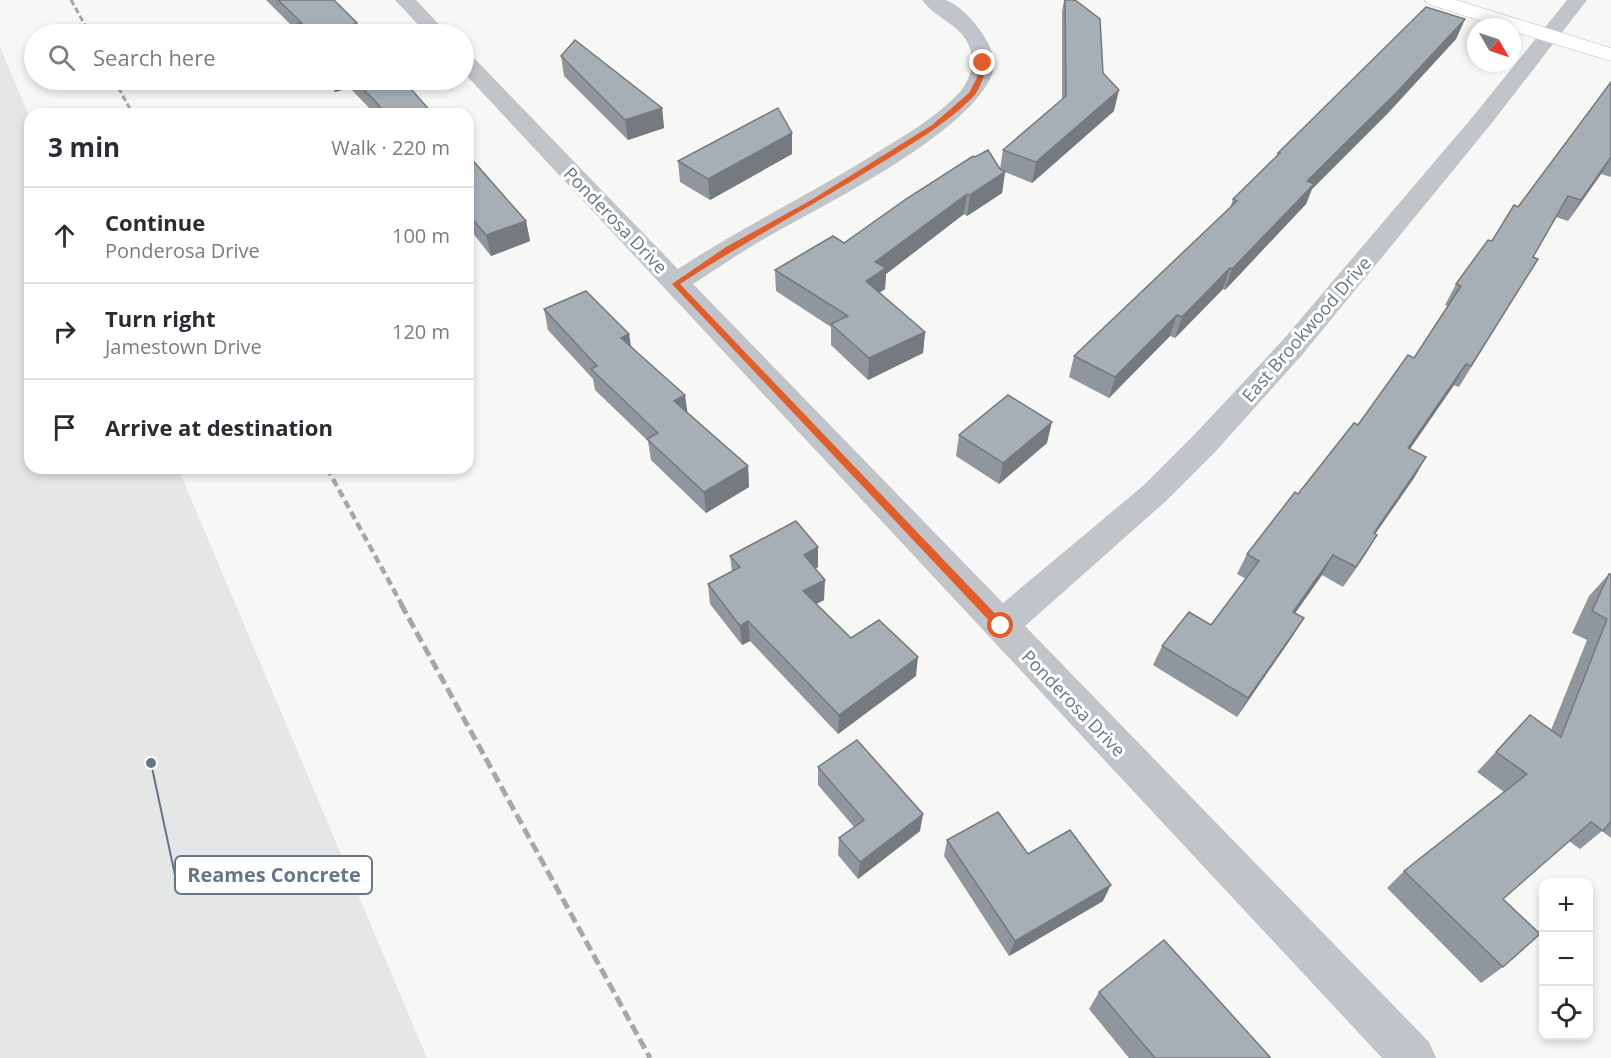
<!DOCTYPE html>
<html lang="en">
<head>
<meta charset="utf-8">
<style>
	:root { --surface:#fff; --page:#f2f2f3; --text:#2b2b33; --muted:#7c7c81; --line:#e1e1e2 }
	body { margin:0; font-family:"Open Sans",sans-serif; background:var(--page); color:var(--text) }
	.controls { position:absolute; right:18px; bottom:18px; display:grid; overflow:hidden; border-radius:12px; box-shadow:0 3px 9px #0003 }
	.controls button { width:54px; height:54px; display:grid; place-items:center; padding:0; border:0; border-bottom:2px solid var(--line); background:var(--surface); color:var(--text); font:30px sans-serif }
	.compass { position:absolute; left:1467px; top:18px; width:54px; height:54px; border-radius:50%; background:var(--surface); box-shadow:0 3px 9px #0003; rotate:129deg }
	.stop { position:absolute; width:18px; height:18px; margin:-14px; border:4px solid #e05e2c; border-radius:50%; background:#fff }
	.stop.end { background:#e05e2c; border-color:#fff; box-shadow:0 2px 6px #0008 }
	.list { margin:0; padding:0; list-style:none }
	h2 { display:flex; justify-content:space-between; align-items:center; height:78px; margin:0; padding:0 24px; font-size:26px }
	h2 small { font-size:20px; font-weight:400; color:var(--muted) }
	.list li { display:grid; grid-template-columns:39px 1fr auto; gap:18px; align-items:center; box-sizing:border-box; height:96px; padding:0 24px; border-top:2px solid var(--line) }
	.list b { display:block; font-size:22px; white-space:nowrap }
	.list p { margin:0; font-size:20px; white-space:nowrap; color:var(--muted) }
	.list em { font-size:20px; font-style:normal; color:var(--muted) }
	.icon { flex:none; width:33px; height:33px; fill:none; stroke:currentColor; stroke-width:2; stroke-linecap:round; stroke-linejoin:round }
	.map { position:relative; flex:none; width:1611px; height:1058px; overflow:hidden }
	.search { position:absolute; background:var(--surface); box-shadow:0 3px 9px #0003; left:24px; top:24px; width:450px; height:66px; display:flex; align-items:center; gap:15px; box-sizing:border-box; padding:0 21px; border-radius:33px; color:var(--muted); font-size:22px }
	.panel { position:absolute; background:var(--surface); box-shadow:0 3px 9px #0003; left:24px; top:108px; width:450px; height:366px; border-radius:18px }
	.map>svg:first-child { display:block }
	.built { fill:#e5e6e6 }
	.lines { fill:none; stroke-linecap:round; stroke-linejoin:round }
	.secondary-casing { stroke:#b3b8bd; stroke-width:1 }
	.street { fill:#c1c4c8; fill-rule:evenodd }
	.secondary { fill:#fff; fill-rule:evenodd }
	.rail-far2 { stroke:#a2a8ae; stroke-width:3; stroke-dasharray:6 3; stroke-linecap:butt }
	.rail-far1 { stroke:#a2a8ae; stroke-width:4.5; stroke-dasharray:8 4.5; stroke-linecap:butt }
	.rail { stroke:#a2a8ae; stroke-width:5; stroke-dasharray:11 5; stroke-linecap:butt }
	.wall { fill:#90969d }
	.shaded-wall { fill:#757a7f }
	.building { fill:#a7afb6; stroke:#757a7f; stroke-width:1.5 }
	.route { fill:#e05e2c }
	.labels { text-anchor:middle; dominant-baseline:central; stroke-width:6; stroke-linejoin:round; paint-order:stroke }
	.street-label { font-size:18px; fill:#677685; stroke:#fff }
	.leader { fill:none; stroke:#677685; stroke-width:2 }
	.callout-dot { fill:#677685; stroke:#fff; stroke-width:2 }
	.callout { fill:#fff; stroke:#677685; stroke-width:2 }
	.callout-label { font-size:20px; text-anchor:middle; font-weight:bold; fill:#677685 }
</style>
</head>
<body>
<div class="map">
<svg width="1611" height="1058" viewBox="0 0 1611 1058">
	<rect width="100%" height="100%" fill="#f7f7f5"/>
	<path class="built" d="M0,47l30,71v350h148l249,590h-427z"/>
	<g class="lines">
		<defs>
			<path id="secondary" d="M1425,0h31l155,48v13l-99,-30v-4h-12l-72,-23z"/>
		</defs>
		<use href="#secondary" class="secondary-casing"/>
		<g class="street">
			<path d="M395,0h21l32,34h-21z"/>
			<path d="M922,0c7,0 16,0 23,0 12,3 27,19 34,29 11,14 20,33 11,50 -29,59 -169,127 -228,161 -24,14 -46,29 -69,44l310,319 141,-118 50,-50 88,-94 193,-227 92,-114h20l-96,124 -189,231 -86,96 -50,50 -141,125 404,416 7,16h-54l-918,-985v-18l8,1 206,213c64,-42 133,-75 198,-116 28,-17 59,-35 82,-59 10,-11 17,-27 13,-42 -6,-27 -35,-32 -49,-52z"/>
		</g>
		<use href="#secondary" class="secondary"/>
		<g class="rail-far2">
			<path d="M71,0l19,34"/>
			<path d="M114,80l19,34"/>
		</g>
		<path class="rail-far1" d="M327,468l75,137"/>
		<path class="rail" d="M401,604l249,454"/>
	</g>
	<g class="wall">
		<path d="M266,0h68l29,34h-69l-3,-8h1z"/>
		<path d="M1064,0h11l28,73 11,38 -82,72 -27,-11 -3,21 -35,23 -3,-2 -78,60 -1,15 -6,4 46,39 -2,21 -55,27 -37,-35v-18l-55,-36 -1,-21 69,-27 156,-74 3,-19 59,-50v-88z"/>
		<path d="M1465,19l-9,20 -68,74 -76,76 -6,15 -81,86 -2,-1 -48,49 -5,-2 -61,62 -40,-21 5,-21 156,-148 3,-9 43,-42 2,-4z"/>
		<path d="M561,56l101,52 2,20 -36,12 -64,-64z"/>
		<path d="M325,80h78l30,34h-58l-25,-26 -15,4z"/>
		<path d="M1611,82v95l-10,-3 -33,47 -12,-4 -23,40 5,2 -79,128 -5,-2 -44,64 16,8 -12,21 -39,56 2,1 -12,20 -22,32 -21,-12 -27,38 9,5 -12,19 -55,80 -84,-52 9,-19 49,-21 35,-46 -9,-5 10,-20 167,-196 34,-52 -3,-1 11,-21 36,-43z"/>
		<path d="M792,133v21l-82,46 -30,-18 -2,-21z"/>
		<path d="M468,155l58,66 4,20 -39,15 -23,-29z"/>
		<path d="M544,309l85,25 2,12 56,66 61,54 1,21 -43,26 -55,-53 -3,-19 -53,-51 -2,-11 -45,-49z"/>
		<path d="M959,435l88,8 -48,41 -43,-28z"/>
		<path d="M818,547v20l-3,1 9,32 -8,4 35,34 65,38 -78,58 -88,-93 -8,4 -32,-41 -2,-20 24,-13 -2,-15z"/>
		<path d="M1609,574h2v264l-9,-7 -22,18 -11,-8 -66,58v68l-22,16 -94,-95 17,-17 100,-79 -27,-20 53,-57 21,15 36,-90 -15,-7 17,-37z"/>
		<path d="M818,767l102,64 -62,48 -20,-24 1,-17 15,-11 -36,-42z"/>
		<path d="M947,840l81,14 75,47 -94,55 -65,-100z"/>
		<path d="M1099,992l169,66h-139l-40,-49z"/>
	</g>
	<g class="shaded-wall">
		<path d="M1465,19l-9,20 -68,74 -76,76 -6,15 -81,86 7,-21 75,-88z"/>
		<path d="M331,80h16l3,8 -15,4z"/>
		<path d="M1119,90l-5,21 -82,72 4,-21z"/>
		<path d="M662,108l2,20 -36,12 -3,-20z"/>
		<path d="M792,133v21l-82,46 -2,-21z"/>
		<path d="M1611,158l-10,16 -33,47 13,-21z"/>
		<path d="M1005,172l-3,21 -35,23 3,-21z"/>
		<path d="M967,194l-3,20 -78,60 -1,15 -20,13 1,-21 9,-19z"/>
		<path d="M526,221l4,20 -39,15 -5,-21z"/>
		<path d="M1230,268l-7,21 -48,49 7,-21z"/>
		<path d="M1177,315l-7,21 -61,62 6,-21z"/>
		<path d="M925,332l-2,21 -55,27 1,-22z"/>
		<path d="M629,334l3,21 -11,-17z"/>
		<path d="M1466,364l-12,21 -58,84 12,-21z"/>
		<path d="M685,395l3,21 -14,-15z"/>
		<path d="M1052,422l-5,21 -48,41 4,-21z"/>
		<path d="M1426,457l-12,21 -52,75 12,-20z"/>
		<path d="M748,466l1,21 -43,26 -2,-21z"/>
		<path d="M1377,535l-12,20 -22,32 13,-20z"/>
		<path d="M818,547v20l-14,8v-20z"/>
		<path d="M1333,555l-11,20 -40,57 11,-20z"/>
		<path d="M825,580l-1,20 -21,11v-20z"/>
		<path d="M1304,618l-12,19 -55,80 11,-19z"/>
		<path d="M748,621l2,20 -8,4 -2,-19z"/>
		<path d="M918,657l-2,19 -78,58 1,-19z"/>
		<path d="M923,814l-3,17 -62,48 2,-17z"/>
		<path d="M1111,885l-8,16 -94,55 6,-15z"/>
	</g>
	<g class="building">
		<path d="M278,0h56l23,23 -3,1 9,10h-65l-7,-8 11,-3z"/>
		<path d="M1065,0h10l25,19 3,54 16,17 -83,72 -33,-12 63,-54z"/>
		<path d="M1426,7l39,12 -68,73 -90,89 7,3 -82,85 -2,-1 -48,49 -5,-2 -62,62 -41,-21 163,-155 -4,-2 47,-46h-2z"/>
		<path d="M575,40l87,68 -37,12 -64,-64z"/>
		<path d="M354,80h49l30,34h-47l-9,-11z"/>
		<path d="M1611,82v75l-30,43 -13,-4 -35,61 5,2 -67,107 -5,-2 -58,84 18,9 -52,76 3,2 -21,32 -23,-12 -40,57 11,6 -56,80 -86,-52 27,-34 22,13 48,-64 -12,-7 48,-62 3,2 56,-71 4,2 50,-70 6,3 47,-72 -5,-2 32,-44 4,1 22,-36 4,2z"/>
		<path d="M778,108l14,25 -84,46 -30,-18z"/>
		<path d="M988,150l12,19 5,3 -35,23 -3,-1 -92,68 11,6 -20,13 59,51 -56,26 -38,-34 17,-8 -73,-46 58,-34 11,7 62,-44 67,-43 2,1z"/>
		<path d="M468,155l58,66 -40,14 -18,-21z"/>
		<path d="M586,291l43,43 -8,4 64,57 -11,6 74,65 -44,26 -57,-53 11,-6 -67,-64 6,-3 -53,-57z"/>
		<path d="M1008,395l44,27 -49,41 -44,-28z"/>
		<path d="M796,521l22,26 -14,8 21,25 -22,11 48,47 28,-18 39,37 -79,58 -91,-94 -8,5 -32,-42 32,-17 -10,-11z"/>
		<path d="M1609,574h2v247l-8,10 -12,-9 -88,77 37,35 -37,33 -99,-96 123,-97 -31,-22 34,-37 31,22 46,-118 -15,-8z"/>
		<path d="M857,740l66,74 -63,48 -21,-24 25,-18 -46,-53z"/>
		<path d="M998,812l30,42 42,-24 41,55 -96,56 -68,-101z"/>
		<path d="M1164,940l106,117 -2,1h-113l-56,-66z"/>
	</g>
	<path class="route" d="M983,61l4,2c-3,12 -6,25 -14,34 -28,28 -63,48 -97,69 -64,40 -132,76 -196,118l324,339v6h-7l-325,-345 54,-37 87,-48 119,-74 37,-32 8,-15 3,-15z"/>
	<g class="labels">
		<g class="street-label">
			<text transform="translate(616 220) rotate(46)">Ponderosa Drive</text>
			<text transform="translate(1306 329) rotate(-49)">East Brookwood Drive</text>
			<text transform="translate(1074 703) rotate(46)">Ponderosa Drive</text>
		</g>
	</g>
	<path class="leader" d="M151 763L175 875"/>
	<circle class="callout-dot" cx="151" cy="763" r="6"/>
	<rect class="callout" x="175" y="856" width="197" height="38" rx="6"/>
	<g class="callout-label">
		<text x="274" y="882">Reames Concrete</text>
	</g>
</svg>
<div class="controls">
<button>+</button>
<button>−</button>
<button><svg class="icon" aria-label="locate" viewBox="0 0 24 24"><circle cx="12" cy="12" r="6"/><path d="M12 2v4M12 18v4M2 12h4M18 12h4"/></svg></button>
</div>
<svg class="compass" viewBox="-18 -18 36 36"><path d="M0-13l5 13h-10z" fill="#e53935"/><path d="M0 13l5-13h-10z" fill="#7c7c81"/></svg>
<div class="stop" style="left:1001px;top:626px"></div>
<div class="stop end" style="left:983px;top:63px"></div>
<div class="search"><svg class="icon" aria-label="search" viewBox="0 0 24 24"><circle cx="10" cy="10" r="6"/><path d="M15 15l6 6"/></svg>Search here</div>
<section class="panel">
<h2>3 min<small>Walk · 220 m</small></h2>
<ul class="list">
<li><svg class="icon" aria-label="ahead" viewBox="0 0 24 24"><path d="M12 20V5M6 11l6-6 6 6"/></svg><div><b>Continue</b><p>Ponderosa Drive</p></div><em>100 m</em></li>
<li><svg class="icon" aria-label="right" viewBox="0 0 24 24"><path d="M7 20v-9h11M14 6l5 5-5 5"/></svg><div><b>Turn right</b><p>Jamestown Drive</p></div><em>120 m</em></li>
<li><svg class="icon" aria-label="arrive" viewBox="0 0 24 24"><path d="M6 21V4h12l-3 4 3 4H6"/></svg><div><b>Arrive at destination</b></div></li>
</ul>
</section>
</div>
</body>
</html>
